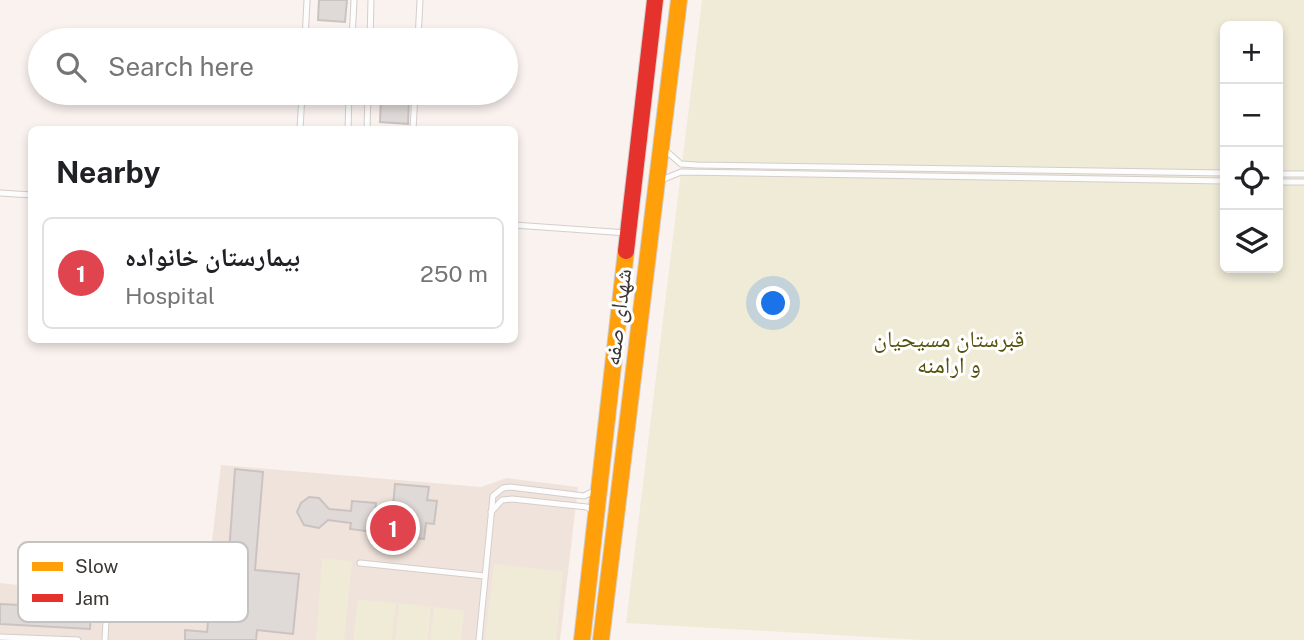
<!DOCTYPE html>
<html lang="en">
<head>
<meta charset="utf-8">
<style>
	:root { --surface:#fff; --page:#f2f2f2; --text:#202124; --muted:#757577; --line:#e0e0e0; --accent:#7e7875 }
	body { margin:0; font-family:"Public Sans","Noto Naskh Arabic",sans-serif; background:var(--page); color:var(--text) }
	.controls { position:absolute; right:21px; top:21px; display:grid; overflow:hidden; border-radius:10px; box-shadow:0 4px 10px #0003 }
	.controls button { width:63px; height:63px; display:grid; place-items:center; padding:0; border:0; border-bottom:2px solid var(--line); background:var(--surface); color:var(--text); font:35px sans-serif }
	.you { position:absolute; left:774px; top:304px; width:24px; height:24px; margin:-18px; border:5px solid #fff; border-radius:50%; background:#1a73e8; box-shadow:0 0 0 10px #1a73e833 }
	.badge { display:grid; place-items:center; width:46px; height:46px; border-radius:50%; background:var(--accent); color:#fff; font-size:23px; font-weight:700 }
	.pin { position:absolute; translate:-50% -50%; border:4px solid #fff; box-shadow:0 2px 7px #0006 }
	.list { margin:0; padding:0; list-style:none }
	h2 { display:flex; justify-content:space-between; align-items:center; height:91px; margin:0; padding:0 28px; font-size:30px }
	h2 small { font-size:23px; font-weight:400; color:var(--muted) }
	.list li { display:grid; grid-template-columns:46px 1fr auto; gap:21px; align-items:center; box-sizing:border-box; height:112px; margin:0 14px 14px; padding:0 14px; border:2px solid var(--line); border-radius:10px }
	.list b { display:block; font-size:26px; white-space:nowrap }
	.list p { margin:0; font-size:23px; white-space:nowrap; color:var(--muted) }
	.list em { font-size:23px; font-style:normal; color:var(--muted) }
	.icon { flex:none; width:38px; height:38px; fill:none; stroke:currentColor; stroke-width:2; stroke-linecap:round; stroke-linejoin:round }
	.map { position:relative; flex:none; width:1304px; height:640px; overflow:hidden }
	.search { position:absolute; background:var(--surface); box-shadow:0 4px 10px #0003; left:28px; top:28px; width:490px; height:77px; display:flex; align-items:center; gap:18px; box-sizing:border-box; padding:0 24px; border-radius:38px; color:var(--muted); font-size:26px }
	.panel { position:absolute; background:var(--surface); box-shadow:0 4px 10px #0003; left:28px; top:126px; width:490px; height:217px; border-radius:10px }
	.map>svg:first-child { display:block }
	.built { fill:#f0e3db }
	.green { fill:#efebd7; fill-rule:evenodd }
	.building { fill:#dfd9d7; stroke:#cac3c2; stroke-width:2 }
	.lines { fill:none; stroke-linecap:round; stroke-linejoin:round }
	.lane-casing { stroke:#d4cecb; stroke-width:7 }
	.slow-casing { stroke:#d4cecb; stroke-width:18 }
	.jam-casing { stroke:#d4cecb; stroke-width:18 }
	.lane { stroke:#fefdfd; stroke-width:5 }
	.slow { stroke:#ff9f0a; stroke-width:16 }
	.jam { stroke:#e5322d; stroke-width:16 }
	.labels { text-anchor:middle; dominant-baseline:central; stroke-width:6; stroke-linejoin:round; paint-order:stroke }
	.street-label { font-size:23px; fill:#3c3734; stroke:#fff }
	.park-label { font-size:23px; fill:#55510b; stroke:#fff }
	.key { fill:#fff; stroke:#c4c3c2; stroke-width:2 }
	.key-label { font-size:19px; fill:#3c3734 }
</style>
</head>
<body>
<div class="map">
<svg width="1304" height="640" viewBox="0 0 1304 640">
	<rect width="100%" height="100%" fill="#faf2ef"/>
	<path class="built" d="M221,465l260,22 26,-9 71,9 -18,153h-560v-57l26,3 22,-16 17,17 141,5z"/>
	<g class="green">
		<path d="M702,0h602v640h-382l-296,-17zM1225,26h53v242h-53z"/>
		<path d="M322,558l30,3 -8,79h-28z"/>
		<path d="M494,564l69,7 -7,69h-71z"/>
		<path d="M358,599l38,4 -4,37h-39z"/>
		<path d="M399,603l32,4 -3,33h-33z"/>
		<path d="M434,607l30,3 -3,30h-31z"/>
	</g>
	<g class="building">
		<path d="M319,0h28l-2,22 -27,-2z"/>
		<path d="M383,29l28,1v10h-28z"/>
		<path d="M381,96l28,2 -1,26 -28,-2z"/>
		<path d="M235,469l28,3 -8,98 44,4 -6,60 -36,-4 -1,10h-71v-10l22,2 7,-67 14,2z"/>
		<path d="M395,484l34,3 -2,13 10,1 -3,23 -8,-1 -2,16 -14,-2 -11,-7 2,-24h-8z"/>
		<path d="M309,497l10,1 10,11 22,2 1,-10 24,2 -3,29 -23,-3 1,-6 -23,-3 -9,8 -15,-3 -7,-13 4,-9z"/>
		<path d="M47,572l17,18 -18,16 45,2 -1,21 -90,-5v-20l41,2 -14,-19z"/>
	</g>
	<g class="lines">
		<defs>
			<g id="lane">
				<path d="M305,40l2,-40"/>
				<path d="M352,40l2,-40"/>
				<path d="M370,40l1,-40"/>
				<path d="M418,40l2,-40"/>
				<path d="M300,130l2,-37"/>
				<path d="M348,130l1,-37"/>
				<path d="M367,130l1,-37"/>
				<path d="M413,130l2,-37"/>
				<path d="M664,149l17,15 16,1 528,8"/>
				<path d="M1278,174h26"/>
				<path d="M659,181l22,-9 544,9"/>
				<path d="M1278,182h26"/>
				<path d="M0,193l32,2"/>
				<path d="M514,225l113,8"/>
				<path d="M491,512l11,-12 10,-1 75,8 5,4"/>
				<path d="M360,563l125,13"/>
				<path d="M68,600l39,1 -2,39"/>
				<path d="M0,637l78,3"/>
				<path d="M479,640l14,-144 10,-8 7,-1 74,9 12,-6"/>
			</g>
			<g id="slow">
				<path d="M582,640l44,-389"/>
				<path d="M601,640l78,-640"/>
			</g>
			<path id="jam" d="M626,251l29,-251"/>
		</defs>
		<use href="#lane" class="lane-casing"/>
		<use href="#slow" class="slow-casing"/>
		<use href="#jam" class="jam-casing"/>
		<use href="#lane" class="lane"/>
		<use href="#slow" class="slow"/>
		<use href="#jam" class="jam"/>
	</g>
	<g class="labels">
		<g class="street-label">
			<text transform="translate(617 317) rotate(-83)">شهدای صفه</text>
		</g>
		<g class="park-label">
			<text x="949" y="338">قبرستان مسیحیان<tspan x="949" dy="26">و ارامنه</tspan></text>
		</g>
	</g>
	<rect x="18" y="542" width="230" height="80" rx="10" class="key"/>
	<rect x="32" y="562" width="31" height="9" fill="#ff9f0a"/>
	<rect x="32" y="594" width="31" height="8" fill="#e5322d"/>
	<g class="key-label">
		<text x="75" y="573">Slow</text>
		<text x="75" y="605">Jam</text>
	</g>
</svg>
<div class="controls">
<button>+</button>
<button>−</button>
<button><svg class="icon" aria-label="locate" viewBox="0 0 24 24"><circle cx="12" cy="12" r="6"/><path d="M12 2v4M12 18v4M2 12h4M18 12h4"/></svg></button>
<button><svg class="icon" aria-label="layers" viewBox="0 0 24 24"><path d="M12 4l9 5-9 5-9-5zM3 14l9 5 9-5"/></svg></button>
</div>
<div class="you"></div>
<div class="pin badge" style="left:393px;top:528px;background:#e0444e">1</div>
<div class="search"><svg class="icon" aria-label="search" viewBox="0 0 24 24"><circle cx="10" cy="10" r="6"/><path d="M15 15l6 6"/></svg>Search here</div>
<section class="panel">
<h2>Nearby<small></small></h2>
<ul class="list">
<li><span class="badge" style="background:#e0444e">1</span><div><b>بیمارستان خانواده</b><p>Hospital</p></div><em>250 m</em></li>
</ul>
</section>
</div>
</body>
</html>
